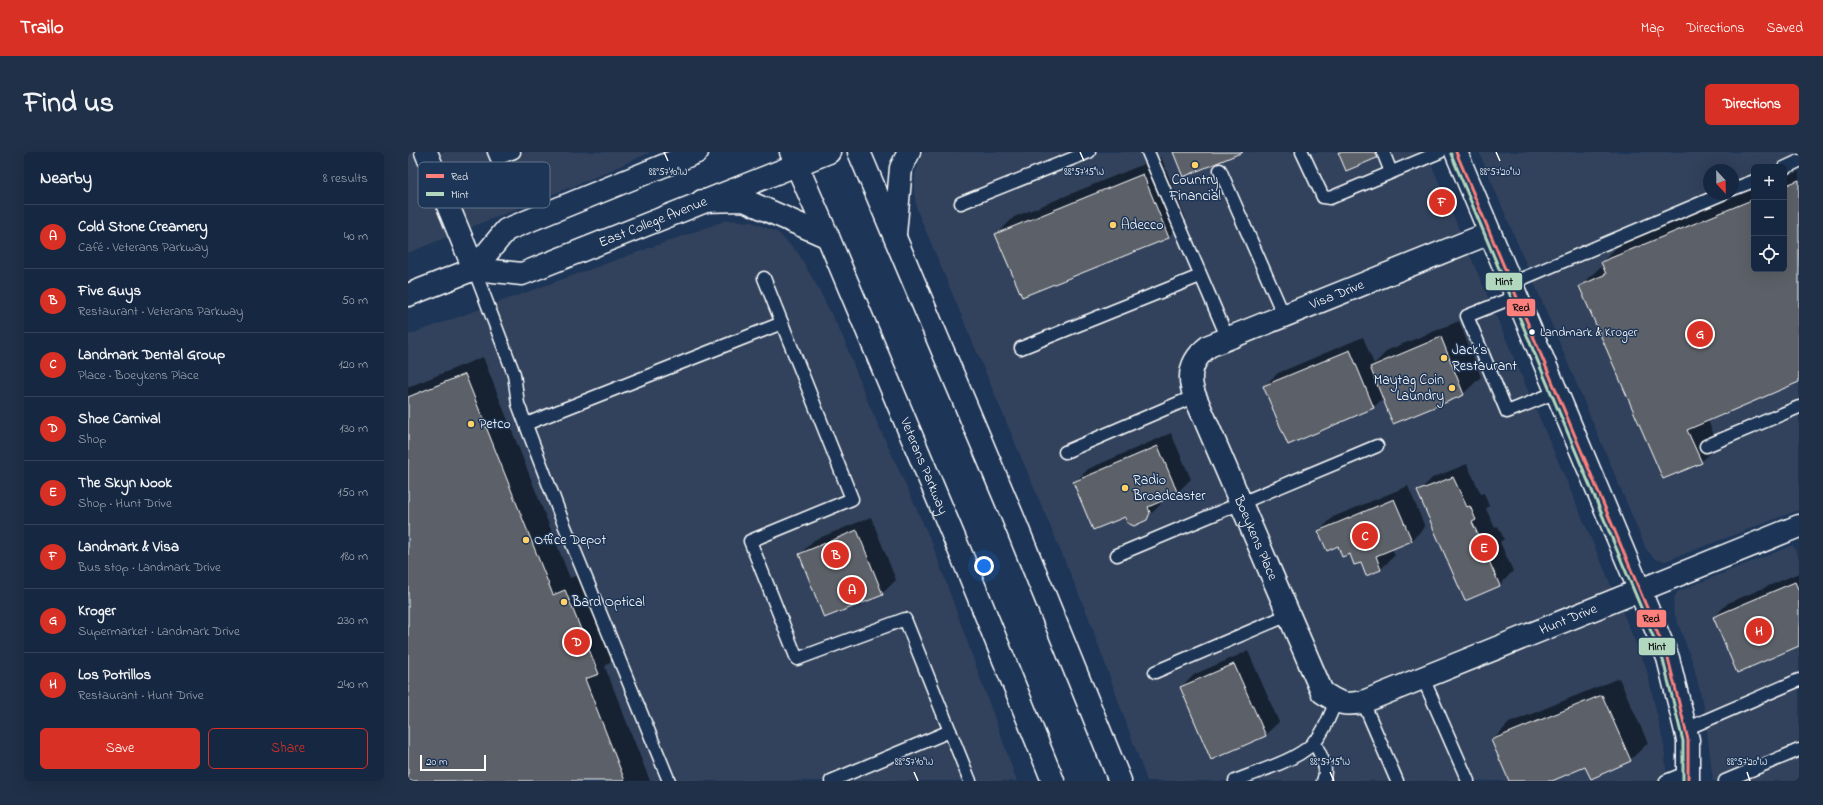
<!DOCTYPE html>
<html lang="en">
<head>
<meta charset="utf-8">
<style>
	:root { --surface:#162841; --page:#1f3048; --text:#f1f3f6; --muted:#9ea6b1; --line:#35445a; --accent:#d93025 }
	body { margin:0; font-family:"Indie Flower",sans-serif; background:var(--page); color:var(--text) }
	.controls { position:absolute; right:12px; top:12px; display:grid; overflow:hidden; border-radius:6px; box-shadow:0 4px 16px #0002 }
	.controls button { width:36px; height:36px; display:grid; place-items:center; padding:0; border:0; border-bottom:1px solid var(--line); background:var(--surface); color:var(--text); font:20px sans-serif }
	.compass { position:absolute; left:1295px; top:12px; width:36px; height:36px; border-radius:50%; background:var(--surface); box-shadow:0 4px 16px #0002; rotate:158deg }
	.scale { position:absolute; left:12px; bottom:10px; width:66px; box-sizing:border-box; padding-left:4px; border:2px solid #fff; border-top:0; font-size:11px; line-height:14px; white-space:nowrap; color:#fff; -webkit-text-stroke:3px #1d3557; paint-order:stroke }
	.you { position:absolute; left:576px; top:414px; width:14px; height:14px; margin:-10px; border:3px solid #fff; border-radius:50%; background:#1a73e8; box-shadow:0 0 0 6px #1a73e833 }
	.badge { display:grid; place-items:center; width:26px; height:26px; border-radius:50%; background:var(--accent); color:#fff; font-size:13px; font-weight:700 }
	.pin { position:absolute; translate:-50% -50%; border:2px solid #fff; box-shadow:0 1px 4px #0006 }
	.list { margin:0; padding:0; list-style:none }
	h2 { display:flex; justify-content:space-between; align-items:center; height:52px; margin:0; padding:0 16px; font-size:17px }
	h2 small { font-size:13px; font-weight:400; color:var(--muted) }
	.list li { display:grid; grid-template-columns:26px 1fr auto; gap:12px; align-items:center; box-sizing:border-box; height:64px; padding:0 16px; border-top:1px solid var(--line) }
	.list b { display:block; font-size:15px; white-space:nowrap }
	.list p { margin:0; font-size:13px; white-space:nowrap; color:var(--muted) }
	.list em { font-size:13px; font-style:normal; color:var(--muted) }
	.actions { display:flex; gap:8px; padding:12px 16px }
	.actions a { flex:1; padding:9px 0; border:1px solid var(--accent); border-radius:6px; text-align:center; font-size:14px; color:var(--accent) }
	.actions .main { background:var(--accent); color:#fff }
	.icon { flex:none; width:22px; height:22px; fill:none; stroke:currentColor; stroke-width:2; stroke-linecap:round; stroke-linejoin:round }
	.map { position:relative; flex:none; width:1391px; height:629px; overflow:hidden; border-radius:6px }
	header { display:flex; align-items:center; gap:24px; box-sizing:border-box; height:56px; padding:0 20px; background:var(--accent); color:#fff }
	header strong { font-size:19px }
	nav { display:flex; gap:22px; margin-inline-start:auto; font-size:14px }
	.intro { display:flex; align-items:center; justify-content:space-between; box-sizing:border-box; height:96px; padding:0 24px }
	h1 { margin:0; font-size:28px }
	.button { padding:10px 18px; border-radius:6px; background:var(--accent); color:#fff; font-size:14px; font-weight:700 }
	main { display:flex; gap:24px; padding:0 24px }
	aside { flex:1; background:var(--surface); border-radius:6px; box-shadow:0 4px 16px #0002 }
	.map>svg:first-child { display:block }
	.built { fill:#30425c; fill-rule:evenodd }
	.shadow { fill:#0007 }
	.building { fill:#5c6067; stroke:#fff }
	.lines { fill:none; stroke-linecap:round; stroke-linejoin:round }
	.service-casing { stroke:#fff; stroke-width:15 }
	.minor-casing { stroke:#fff; stroke-width:25 }
	.tertiary-casing { stroke:#fff; stroke-width:25 }
	.secondary-casing { stroke:#fff; stroke-width:25 }
	.trunk-casing { stroke:#fff; stroke-width:25 }
	.service { stroke:#1d3557; stroke-width:12 }
	.minor { stroke:#1d3557; stroke-width:22 }
	.tertiary { stroke:#1d3557; stroke-width:22 }
	.secondary { stroke:#1d3557; stroke-width:22 }
	.trunk { stroke:#1d3557; stroke-width:22 }
	.bus-1-casing { stroke:#1d3557; stroke-width:6 }
	.bus-2-casing { stroke:#1d3557; stroke-width:6 }
	.bus-1 { stroke:#fd807c; stroke-width:3 }
	.bus-2 { stroke:#b1d7be; stroke-width:3 }
	.ticks { fill:none; stroke:#fff; stroke-width:1.5 }
	.poi-dot { fill:#ffd166; stroke:#1d3557; stroke-width:1.5 }
	.bus-dot { fill:#fff; stroke:#1d3557; stroke-width:1.5 }
	.labels { text-anchor:middle; dominant-baseline:central; stroke-width:3; stroke-linejoin:round; paint-order:stroke }
	.bus-label { font-size:13px; fill:#fff; stroke:#1d3557; text-anchor:start }
	.poi-label { font-size:14px; fill:#fff; stroke:#1d3557; text-anchor:start }
	.street-label { font-size:14px; fill:#fff; stroke:#1d3557 }
	.key { fill:#1d3557; stroke:#617289; stroke-width:1 }
	.key-label { font-size:11px; fill:#fff }
	.ticks-label { font-size:10px; text-anchor:middle; fill:#fff; stroke:#1d3557; stroke-width:3; stroke-linejoin:round; paint-order:stroke }
	.line-badge { stroke:#1d3557; stroke-width:1.5 }
	.pale-badge-label { font-size:11px; text-anchor:middle; font-weight:bold; fill:#111 }
</style>
</head>
<body>
<header>
<strong>Trailo</strong>
<nav><a>Map</a><a>Directions</a><a>Saved</a></nav>
</header>
<div class="intro"><h1>Find us</h1><a class="button">Directions</a></div>
<main>
<aside>
<h2>Nearby<small>8 results</small></h2>
<ul class="list">
<li><span class="badge">A</span><div><b>Cold Stone Creamery</b><p>Café · Veterans Parkway</p></div><em>40 m</em></li>
<li><span class="badge">B</span><div><b>Five Guys</b><p>Restaurant · Veterans Parkway</p></div><em>50 m</em></li>
<li><span class="badge">C</span><div><b>Landmark Dental Group</b><p>Place · Boeykens Place</p></div><em>120 m</em></li>
<li><span class="badge">D</span><div><b>Shoe Carnival</b><p>Shop</p></div><em>130 m</em></li>
<li><span class="badge">E</span><div><b>The Skyn Nook</b><p>Shop · Hunt Drive</p></div><em>150 m</em></li>
<li><span class="badge">F</span><div><b>Landmark &amp; Visa</b><p>Bus stop · Landmark Drive</p></div><em>180 m</em></li>
<li><span class="badge">G</span><div><b>Kroger</b><p>Supermarket · Landmark Drive</p></div><em>230 m</em></li>
<li><span class="badge">H</span><div><b>Los Potrillos</b><p>Restaurant · Hunt Drive</p></div><em>240 m</em></li>
</ul>
<div class="actions"><a class="main">Save</a><a>Share</a></div>
</aside>
<div class="map">
<svg width="1391" height="629" viewBox="0 0 1391 629">
	<rect width="100%" height="100%" fill="#1d3557"/>
	<filter id="ink" filterUnits="userSpaceOnUse"><feTurbulence type="fractalNoise" baseFrequency=".025" numOctaves="2"/><feDisplacementMap in="SourceGraphic" scale="8" xChannelSelector="R" yChannelSelector="G"/><feConvolveMatrix kernelMatrix="1 2 1 2 8 2 1 2 1" color-interpolation-filters="sRGB"/></filter>
	<g filter="url(#ink)">
		<g class="built">
			<path d="M0,0h243l-58,26 -185,75z"/>
			<path d="M515,0h503l220,515 18,78 3,36h-520l-59,-165 -171,-406 -3,-17 1,-19z"/>
			<path d="M1071,0h320v358l-133,51 -11,-2 -9,-10zM1346,15h30v102h-30zM1301,18h24v24h-24z"/>
			<path d="M319,68l25,2 25,10 21,21 19,33 26,51 24,63 65,143 85,238h-609v-446z"/>
			<path d="M1385,393l6,14v222h-86l-9,-74 -11,-44 -20,-53 1,-11 3,-7 9,-4z"/>
		</g>
		<g class="shadow">
			<path d="M753,5l25,62 -18,18 -171,-3 17,-17z"/>
			<path d="M1391,19v210l-91,39 10,25 -17,17 -120,-176 17,-17 6,-3 -2,-4 17,-17 135,-56v80h30v-92z"/>
			<path d="M1051,169l22,56 -18,17 -80,4 -10,10 -109,-22 14,-13 85,-36 11,27 14,-14z"/>
			<path d="M75,205l87,221 13,-5 33,82 -11,12 45,114h-242v-394z"/>
			<path d="M763,281l20,46 -14,14 -14,6 -3,6 -14,14 -21,-3 -51,-33 14,-14z"/>
			<path d="M1059,312l14,30 3,-1 5,13 -3,3 9,19 3,-2 6,13 -4,3 13,29 -13,14 -35,14 -46,-108 13,-13z"/>
			<path d="M1000,334l17,41 -14,14 -19,8 3,6 -14,14 -14,6 -6,-13 -42,-31 14,-14z"/>
			<path d="M463,365l25,63 -14,14 -82,-40 14,-14z"/>
			<path d="M1391,421v72l-85,-28 14,-14z"/>
			<path d="M840,499l31,71 -14,13 -84,-48 14,-13z"/>
			<path d="M1211,526l29,65 -18,17 -44,6 -37,15h-39l-18,-40 17,-18z"/>
		</g>
		<g class="building">
			<path d="M765,0h70l-60,25z"/>
			<path d="M930,0h39l2,5 -33,14z"/>
			<path d="M735,22l26,64 -147,59 -27,-63z"/>
			<path d="M1391,28v202l-112,48 15,33 -39,16 -84,-193 27,-12 -5,-12 153,-63v70h30v-83z"/>
			<path d="M1033,185l23,58 -71,29 -23,-57z"/>
			<path d="M942,198l24,58 -86,37 -25,-59z"/>
			<path d="M57,222l88,221 12,-5 34,84 -14,5 40,102h-217v-384z"/>
			<path d="M750,294l20,48 -30,13 2,6 -3,7 -13,6 -7,-3 -2,-6 -32,13 -20,-48z"/>
			<path d="M1045,325l14,30 3,-1 6,14 -4,2 9,19 4,-2 6,14 -5,1 14,32 -35,15 -48,-110z"/>
			<path d="M986,347l18,42 -36,15 5,14 -15,6 -5,-13 -7,2 -4,-11 -8,3 -4,-11 -11,5 -9,-20z"/>
			<path d="M449,378l26,65 -59,23 -25,-64z"/>
			<path d="M1387,430l4,9v55l-62,27 -24,-56z"/>
			<path d="M826,512l32,72 -55,24 -31,-73z"/>
			<path d="M1194,543l29,66 -40,18 -6,-12 -33,14h-43l-18,-41z"/>
		</g>
		<g class="lines">
			<defs>
				<g id="service">
					<path d="M86,0l3,7 17,-7"/>
					<path d="M740,0l80,187"/>
					<path d="M894,0l21,45 7,1 110,-46"/>
					<path d="M975,0l8,20"/>
					<path d="M1376,16l15,-7"/>
					<path d="M812,18l64,146"/>
					<path d="M1325,37l21,-8"/>
					<path d="M553,51l128,-51"/>
					<path d="M66,117l40,105 4,30 43,113 108,264"/>
					<path d="M356,126l88,221 -102,42 47,118 108,-40 65,162"/>
					<path d="M1104,131l210,-89"/>
					<path d="M1109,144l-50,20 40,96 50,-20"/>
					<path d="M613,196l179,-72"/>
					<path d="M118,272l256,-101"/>
					<path d="M1298,294l93,-39"/>
					<path d="M657,300l130,-56"/>
					<path d="M709,403l260,-109"/>
					<path d="M747,520l133,-57"/>
					<path d="M1015,526l45,103"/>
					<path d="M955,550l34,79"/>
					<path d="M1278,577l113,-49"/>
					<path d="M906,589c6,14 15,26 9,40"/>
					<path d="M423,629l119,-50"/>
					<path d="M827,629c25,-11 66,-21 83,-43 8,-10 12,-24 18,-36"/>
					<path d="M1258,629l22,-9"/>
					<path d="M1317,629l74,-31"/>
				</g>
				<g id="minor">
					<path d="M18,0l48,117"/>
					<path id="s1" d="M1082,81l-281,113c-17,13 -22,28 -15,48l128,298c16,11 22,14 41,10l436,-176"/>
				</g>
				<path id="tertiary" d="M1048,0l212,506 20,82v41"/>
				<g id="secondary">
					<path d="M66,117l32,-39 191,-78"/>
					<path id="s2" d="M0,143l66,-26 48,5 307,-122"/>
				</g>
				<g id="trunk">
					<path id="s3" d="M383,0l37,85 138,329 87,215"/>
					<path d="M451,0l153,363 108,266"/>
					<path d="M273,7l5,-7"/>
					<path d="M294,49l42,-1 84,37"/>
					<path d="M487,82l6,-66 8,-16"/>
				</g>
			</defs>
			<use href="#service" class="service-casing"/>
			<use href="#minor" class="minor-casing"/>
			<use href="#tertiary" class="tertiary-casing"/>
			<use href="#secondary" class="secondary-casing"/>
			<use href="#trunk" class="trunk-casing"/>
			<use href="#service" class="service"/>
			<use href="#minor" class="minor"/>
			<use href="#tertiary" class="tertiary"/>
			<use href="#secondary" class="secondary"/>
			<use href="#trunk" class="trunk"/>
			<defs>
				<path id="bus-1" d="M1048,0l212,506 20,82v41"/>
				<path id="bus-2" d="M1043,2l212,506 20,81v40"/>
			</defs>
			<use href="#bus-1" class="bus-1-casing"/>
			<use href="#bus-2" class="bus-2-casing"/>
			<use href="#bus-1" class="bus-1"/>
			<use href="#bus-2" class="bus-2"/>
		</g>
	</g>
	<path class="ticks" d="M256,0l4,9M672,0l4,9M1088,0l4,9M506,620l4,9M922,620l4,9M1339,620l3,9"/>
	<g class="poi-dot">
		<circle cx="787" cy="13" r="4"/>
		<circle cx="705" cy="73" r="4"/>
		<circle cx="1036" cy="206" r="4"/>
		<circle cx="1044" cy="236" r="4"/>
		<circle cx="63" cy="272" r="4"/>
		<circle cx="717" cy="336" r="4"/>
		<circle cx="118" cy="388" r="4"/>
		<circle cx="156" cy="450" r="4"/>
	</g>
	<circle class="bus-dot" cx="1124" cy="180" r="3.5"/>
	<g class="labels">
		<g class="bus-label">
			<text x="1132" y="180">Landmark &amp; Kroger</text>
		</g>
		<g class="poi-label">
			<text x="787" y="28" text-anchor="middle">Country<tspan x="787" dy="16">Financial</tspan></text>
			<text x="713" y="73">Adecco</text>
			<text x="1044" y="198">Jack's<tspan x="1044" dy="16">Restaurant</tspan></text>
			<text x="1036" y="228" text-anchor="end">Maytag Coin<tspan x="1036" dy="16">Laundry</tspan></text>
			<text x="71" y="272">Petco</text>
			<text x="725" y="328">Radio<tspan x="725" dy="16">Broadcaster</tspan></text>
			<text x="126" y="388">Office Depot</text>
			<text x="164" y="450">Bard Optical</text>
		</g>
		<g class="street-label">
			<text stroke="none"><textPath href="#s2" startOffset="260">East College Avenue</textPath></text>
			<text transform="translate(929 143) rotate(-22)">Visa Drive</text>
			<text stroke="none"><textPath href="#s3" startOffset="341">Veterans Parkway</textPath></text>
			<text stroke="none"><textPath href="#s1" startOffset="514">Boeykens Place</textPath></text>
			<text stroke="none"><textPath href="#s1" startOffset="947">Hunt Drive</textPath></text>
		</g>
	</g>
	<rect x="10" y="10" width="132" height="46" rx="6" class="key"/>
	<rect x="18" y="22" width="18" height="4" fill="#fd807c"/>
	<rect x="18" y="40" width="18" height="4" fill="#b1d7be"/>
	<g class="key-label">
		<text x="43" y="28">Red</text>
		<text x="43" y="46">Mint</text>
	</g>
	<g class="ticks-label">
		<text x="260" y="23">88°57'10"W</text>
		<text x="1092" y="23">88°57'20"W</text>
		<text x="676" y="23">88°57'15"W</text>
		<text x="506" y="613">88°57'10"W</text>
		<text x="922" y="613">88°57'15"W</text>
		<text x="1339" y="613">88°57'20"W</text>
	</g>
	<g class="line-badge">
		<rect x="1077" y="120" width="38" height="19" rx="4" fill="#b1d7be"/>
		<rect x="1098" y="146" width="30" height="19" rx="4" fill="#fd807c"/>
		<rect x="1228" y="457" width="31" height="19" rx="4" fill="#fd807c"/>
		<rect x="1230" y="485" width="38" height="19" rx="4" fill="#b1d7be"/>
	</g>
	<g class="pale-badge-label">
		<text x="1096" y="133">Mint</text>
		<text x="1113" y="159">Red</text>
		<text x="1243" y="470">Red</text>
		<text x="1249" y="498">Mint</text>
	</g>
</svg>
<div class="controls">
<button>+</button>
<button>−</button>
<button><svg class="icon" aria-label="locate" viewBox="0 0 24 24"><circle cx="12" cy="12" r="6"/><path d="M12 2v4M12 18v4M2 12h4M18 12h4"/></svg></button>
</div>
<svg class="compass" viewBox="-18 -18 36 36"><path d="M0-13l5 13h-10z" fill="#e53935"/><path d="M0 13l5-13h-10z" fill="#9ea6b1"/></svg>
<div class="scale">20 m</div>
<div class="you"></div>
<div class="pin badge" style="left:444px;top:438px">A</div>
<div class="pin badge" style="left:428px;top:403px">B</div>
<div class="pin badge" style="left:957px;top:384px">C</div>
<div class="pin badge" style="left:169px;top:490px">D</div>
<div class="pin badge" style="left:1076px;top:396px">E</div>
<div class="pin badge" style="left:1034px;top:50px">F</div>
<div class="pin badge" style="left:1292px;top:182px">G</div>
<div class="pin badge" style="left:1351px;top:479px">H</div>
</div>
</main>
</body>
</html>
